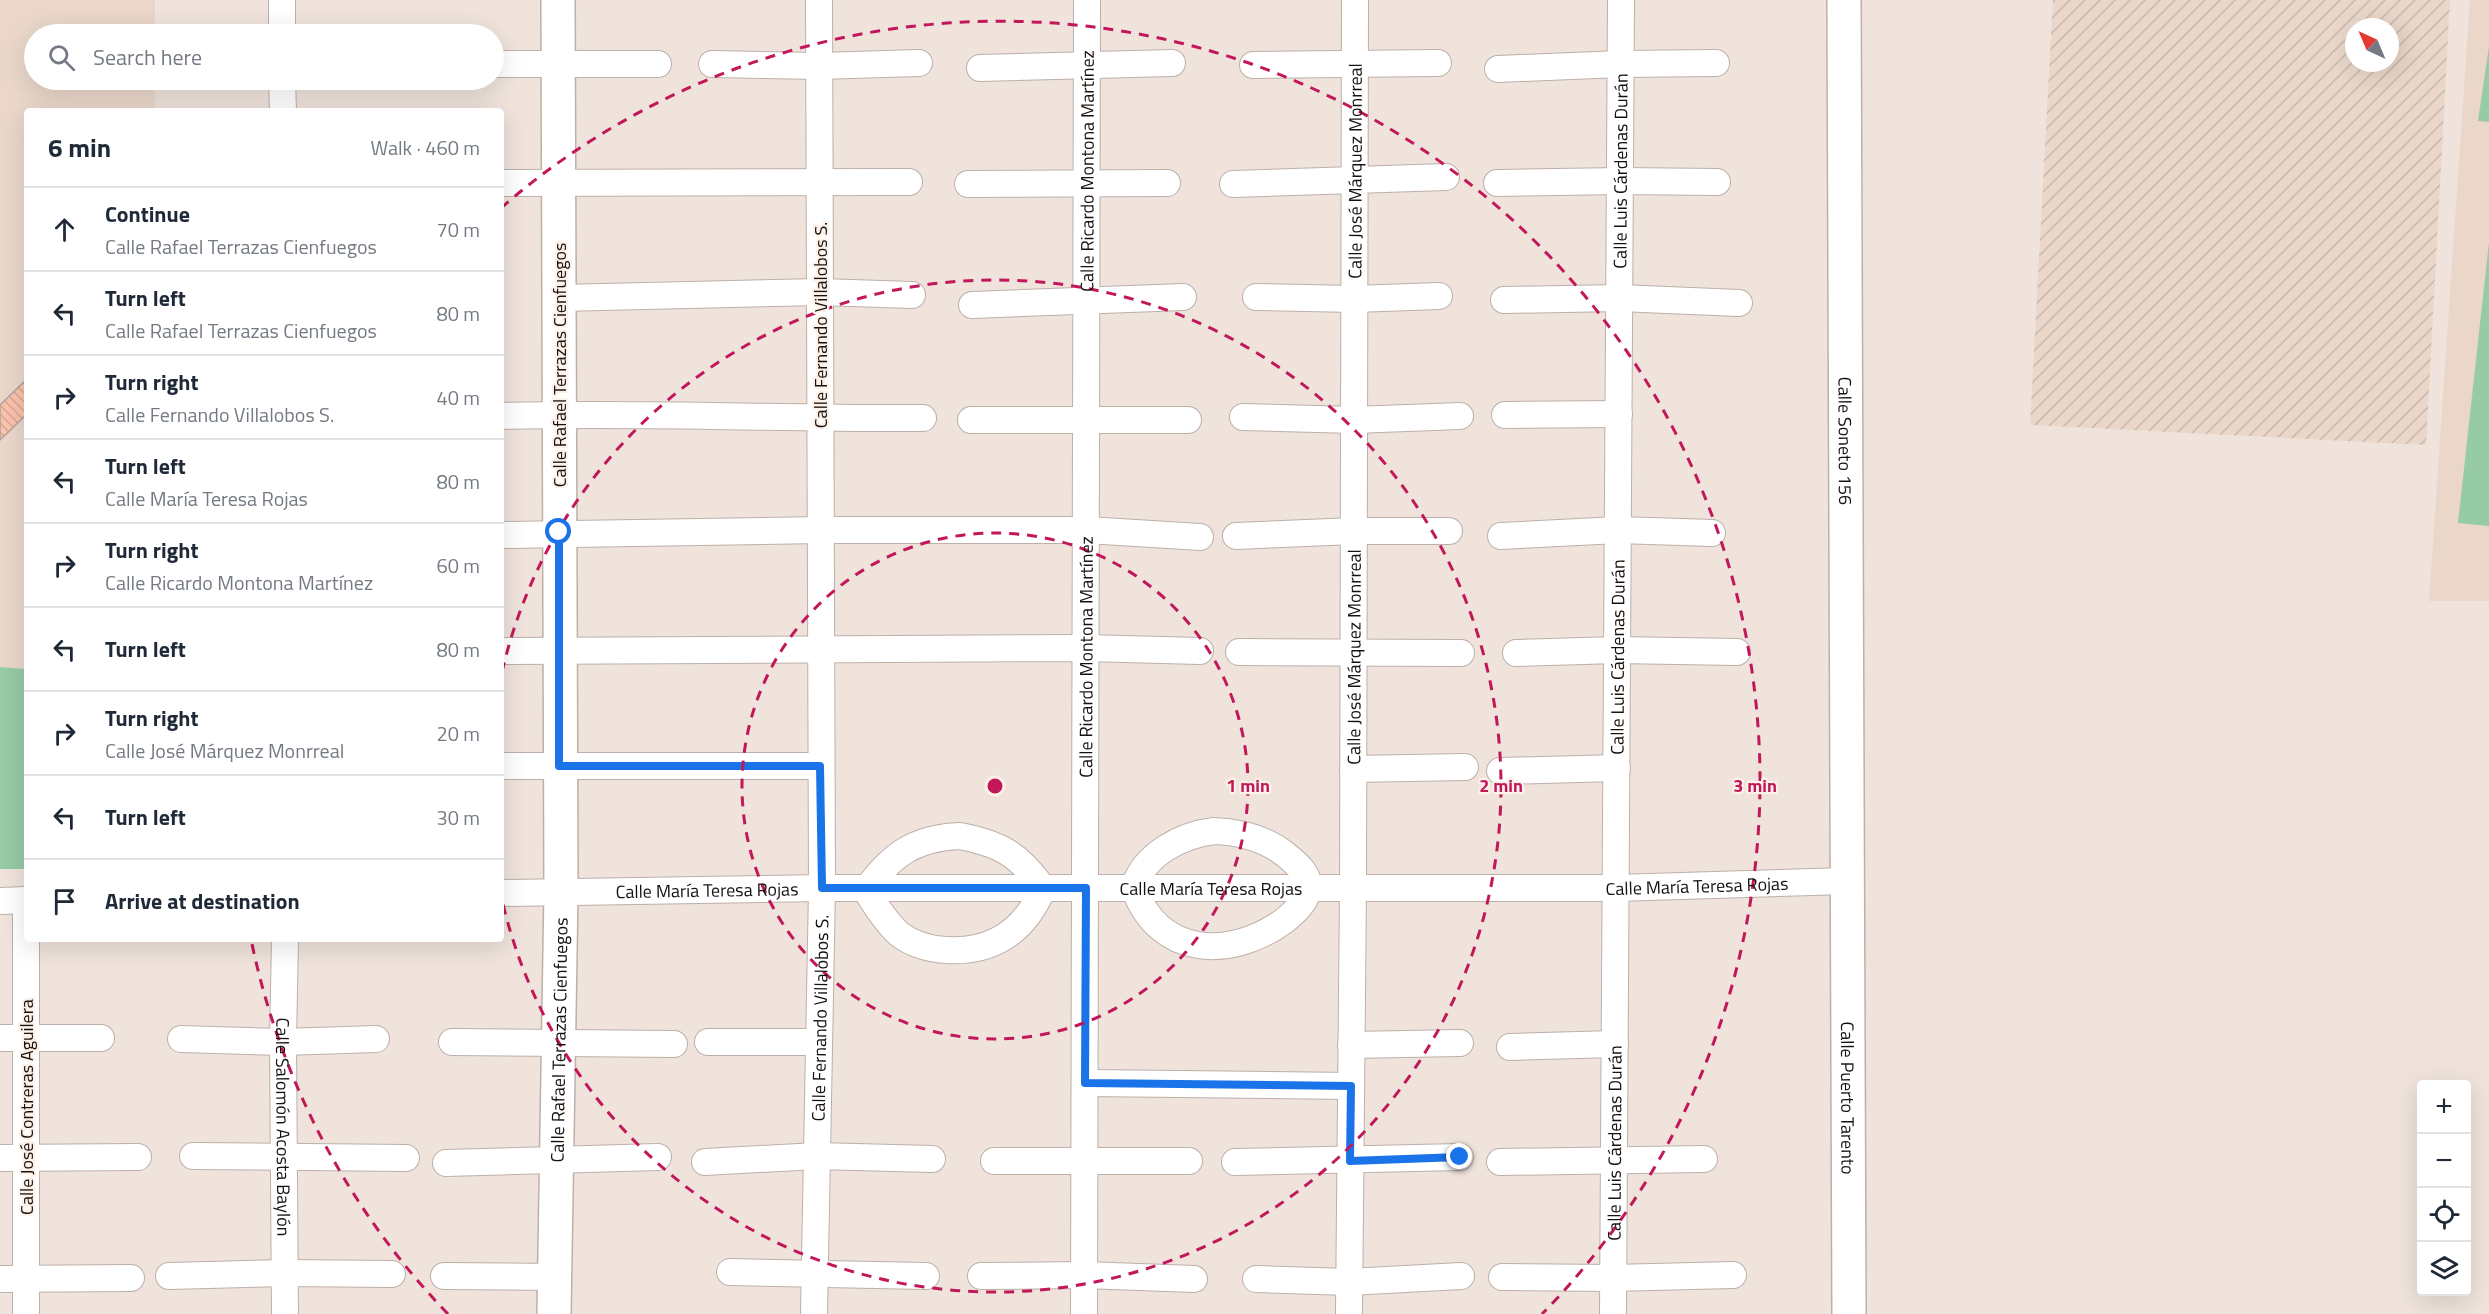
<!DOCTYPE html>
<html lang="en">
<head>
<meta charset="utf-8">
<style>
	:root { --surface:#fff; --page:#f2f2f3; --text:#1f2937; --muted:#747a83; --line:#e0e1e3 }
	body { margin:0; font-family:"Titillium Web",sans-serif; background:var(--page); color:var(--text) }
	.controls { position:absolute; right:18px; bottom:18px; display:grid; overflow:hidden; border-radius:6px; box-shadow:0 6px 24px #0002 }
	.controls button { width:54px; height:54px; display:grid; place-items:center; padding:0; border:0; border-bottom:2px solid var(--line); background:var(--surface); color:var(--text); font:30px sans-serif }
	.compass { position:absolute; left:2345px; top:18px; width:54px; height:54px; border-radius:50%; background:var(--surface); box-shadow:0 6px 24px #0002; rotate:316deg }
	.stop { position:absolute; width:18px; height:18px; margin:-14px; border:4px solid #1a73e8; border-radius:50%; background:#fff }
	.stop.end { background:#1a73e8; border-color:#fff; box-shadow:0 2px 6px #0008 }
	.list { margin:0; padding:0; list-style:none }
	h2 { display:flex; justify-content:space-between; align-items:center; height:78px; margin:0; padding:0 24px; font-size:26px }
	h2 small { font-size:20px; font-weight:400; color:var(--muted) }
	.list li { display:grid; grid-template-columns:39px 1fr auto; gap:18px; align-items:center; box-sizing:border-box; height:84px; padding:0 24px; border-top:2px solid var(--line) }
	.list b { display:block; font-size:22px; white-space:nowrap }
	.list p { margin:0; font-size:20px; white-space:nowrap; color:var(--muted) }
	.list em { font-size:20px; font-style:normal; color:var(--muted) }
	.icon { flex:none; width:33px; height:33px; fill:none; stroke:currentColor; stroke-width:2; stroke-linecap:round; stroke-linejoin:round }
	.map { position:relative; flex:none; width:2489px; height:1314px; overflow:hidden }
	.search { position:absolute; background:var(--surface); box-shadow:0 6px 24px #0002; left:24px; top:24px; width:480px; height:66px; display:flex; align-items:center; gap:15px; box-sizing:border-box; padding:0 21px; border-radius:33px; color:var(--muted); font-size:22px }
	.panel { position:absolute; background:var(--surface); box-shadow:0 6px 24px #0002; left:24px; top:108px; width:480px; height:834px; border-radius:6px }
	.map>svg:first-child { display:block }
	.built { fill:#ead7ca }
	.industrial { fill:url(#industrial-furrows); fill-rule:evenodd }
	.park { fill:#97caa6 }
	.building { fill:url(#building-back-hatch); stroke:#b0a29d; stroke-width:1.5 }
	.lines { fill:none; stroke-linecap:round; stroke-linejoin:round }
	.street-casing { stroke:#bcb0a9; stroke-width:28 }
	.secondary-casing { stroke:#bcb0a9; stroke-width:36 }
	.street { stroke:#fff; stroke-width:26 }
	.secondary { stroke:#fff; stroke-width:33 }
	.route { stroke:#1a73e8; stroke-width:8 }
	.ring { fill:none; stroke:#c2185b; stroke-width:3; stroke-dasharray:10 8 }
	.labels { text-anchor:middle; dominant-baseline:central; stroke-width:4.5; stroke-linejoin:round; paint-order:stroke }
	.street-label { font-size:18px; fill:#15110e; stroke:#fdf1e8 }
	.centre { fill:#c2185b; stroke:#fdf1e8; stroke-width:3 }
	.ring-label { font-size:18px; text-anchor:middle; font-weight:bold; fill:#c2185b; stroke:#fdf1e8; stroke-width:4.5; stroke-linejoin:round; paint-order:stroke }
</style>
</head>
<body>
<div class="map">
<svg width="2489" height="1314" viewBox="0 0 2489 1314">
	<defs>
		<pattern id="industrial-furrows" width="10" height="10" patternUnits="userSpaceOnUse" patternTransform="scale(1.5)"><rect width="10" height="10" fill="#ead7ca"/><path d="M-1 1l2-2M0 10L10 0M9 11l2-2" fill="none" stroke="#c8b8ac"/></pattern>
		<pattern id="building-back-hatch" width="6" height="6" patternUnits="userSpaceOnUse" patternTransform="scale(1.5)"><rect width="6" height="6" fill="#fcc2ad"/><path d="M-1 5l2 2M0 0l6 6M5-1l2 2" fill="none" stroke="#d7a694"/></pattern>
	</defs>
	<rect width="100%" height="100%" fill="#efe3db"/>
	<g class="built">
		<path d="M0,0h155v34h-121v46h121v31h-128v558l-27,-2z"/>
		<path d="M2470,0h19v601h-60z"/>
	</g>
	<path class="industrial" d="M2053,0h397l-24,445 -396,-20zM2354,27h36v36h-36z"/>
	<g class="park">
		<path d="M2489,46v76l-11,-1z"/>
		<path d="M2489,242v284l-31,-3z"/>
		<path d="M0,667l27,2v200h-27z"/>
	</g>
	<path class="building" d="M27,379v35l-27,26v-35z"/>
	<g class="lines">
		<defs>
			<g id="street">
				<path d="M282,0v34"/>
				<path d="M494,64h164"/>
				<path d="M712,64l107,2 100,-3"/>
				<path d="M1253,65l185,-2"/>
				<path d="M980,68l192,-5"/>
				<path d="M1498,69l122,-5 96,-1"/>
				<path d="M282,80l1,31"/>
				<path d="M501,183l408,-1"/>
				<path d="M1497,183l123,-2 97,1"/>
				<path d="M968,184l199,-1"/>
				<path d="M1233,184l213,-7"/>
				<path d="M1256,297l98,2 85,-3"/>
				<path d="M559,298l261,-6 92,3"/>
				<path d="M1504,300l115,-2 120,5"/>
				<path d="M972,305l211,-8"/>
				<path d="M1505,415l114,-1"/>
				<path d="M501,416c140,-4 281,3 422,2"/>
				<path d="M1243,417l111,3 106,-4"/>
				<path d="M971,420h217"/>
				<path d="M501,535l319,-5h267l113,7"/>
				<path d="M1236,536l118,-5h95"/>
				<path d="M1501,536l117,-6 94,3"/>
				<path d="M501,651l585,-3 114,3"/>
				<path d="M1239,652l222,1"/>
				<path d="M1516,653l101,-3 120,2"/>
				<path d="M501,766h319"/>
				<path d="M1353,769l112,-2"/>
				<path d="M1500,771l117,-3"/>
				<path d="M1214,831c26,1 51,7 72,24 10,8 24,19 22,33 -1,14 -14,25 -24,33 -54,39 -125,36 -150,-33 9,-33 47,-53 80,-57z"/>
				<path d="M960,836c41,8 58,18 83,52 -18,43 -50,65 -97,62 -16,-1 -34,-6 -47,-16 -13,-12 -24,-29 -33,-44 26,-36 49,-52 94,-54z"/>
				<path id="s1" d="M501,893l321,-5h794l231,-7"/>
				<path d="M26,900v414"/>
				<path d="M0,901l27,-1"/>
				<path id="s2" d="M285,939l-2,103 2,272"/>
				<path d="M0,1038h101"/>
				<path d="M181,1039l102,3 93,-3"/>
				<path d="M452,1042l222,2"/>
				<path d="M708,1042h111"/>
				<path d="M1351,1045l109,-2"/>
				<path d="M1510,1047l105,-3"/>
				<path d="M1085,1083l266,3"/>
				<path d="M193,1156l213,2"/>
				<path d="M0,1158l138,-1"/>
				<path d="M994,1161h195"/>
				<path d="M705,1162l112,-6 115,3"/>
				<path d="M1235,1162l225,-5"/>
				<path d="M1500,1162l204,-3"/>
				<path d="M446,1163l212,-6"/>
				<path d="M730,1272l196,4"/>
				<path d="M169,1276l117,-3 106,1"/>
				<path d="M444,1276l111,1"/>
				<path d="M981,1276l103,-1 110,4"/>
				<path d="M1502,1277l111,1 120,-3"/>
				<path d="M0,1279l131,-1"/>
				<path d="M1256,1279l93,3 112,-6"/>
				<path id="s3" d="M814,1314l8,-426 -3,-888"/>
				<path id="s4" d="M1084,1314l3,-1314"/>
				<path id="s5" d="M1349,1314l4,-426 2,-888"/>
				<path id="s6" d="M1613,1314l8,-1314"/>
			</g>
			<g id="secondary">
				<path id="s7" d="M1844,0l5,1314"/>
				<path id="s8" d="M554,1314l7,-422 -3,-892"/>
			</g>
		</defs>
		<use href="#street" class="street-casing"/>
		<use href="#secondary" class="secondary-casing"/>
		<use href="#street" class="street"/>
		<use href="#secondary" class="secondary"/>
	</g>
	<g class="lines">
		<path class="route" d="M559,532v234h261l2,122h264l-1,195 266,3 -1,75 110,-4"/>
	</g>
	<g class="ring">
		<circle cx="995" cy="786" r="253"/>
		<path d="M502 672A506 506 0 1 1 502 900"/>
		<path d="M448 1314A760 760 0 0 1 252 944M501 208A760 760 0 0 1 1542 1314"/>
	</g>
	<g class="labels">
		<g class="street-label">
			<text stroke="none"><textPath href="#s4" startOffset="1143">Calle Ricardo Montona Martínez</textPath></text>
			<text stroke="none"><textPath href="#s5" startOffset="1143">Calle José Márquez Monrreal</textPath></text>
			<text stroke="none"><textPath href="#s6" startOffset="1143">Calle Luis Cárdenas Durán</textPath></text>
			<text transform="translate(820 325) rotate(-90)">Calle Fernando Villalobos S.</text>
			<text transform="translate(559 365) rotate(-90)">Calle Rafael Terrazas Cienfuegos</text>
			<text stroke="none"><textPath href="#s7" startOffset="441">Calle Soneto 156</textPath></text>
			<text stroke="none"><textPath href="#s4" startOffset="657">Calle Ricardo Montona Martínez</textPath></text>
			<text stroke="none"><textPath href="#s5" startOffset="657">Calle José Márquez Monrreal</textPath></text>
			<text stroke="none"><textPath href="#s6" startOffset="657">Calle Luis Cárdenas Durán</textPath></text>
			<text stroke="none"><textPath href="#s1" startOffset="1196">Calle María Teresa Rojas</textPath></text>
			<text stroke="none"><textPath href="#s1" startOffset="710">Calle María Teresa Rojas</textPath></text>
			<text stroke="none"><textPath href="#s1" startOffset="206">Calle María Teresa Rojas</textPath></text>
			<text stroke="none"><textPath href="#s3" startOffset="296">Calle Fernando Villalobos S.</textPath></text>
			<text stroke="none"><textPath href="#s8" startOffset="274">Calle Rafael Terrazas Cienfuegos</textPath></text>
			<text stroke="none"><textPath href="#s7" startOffset="1098">Calle Puerto Tarento</textPath></text>
			<text transform="translate(26 1107) rotate(-90)">Calle José Contreras Aguilera</text>
			<text stroke="none"><textPath href="#s2" startOffset="188">Calle Salomón Acosta Baylón</textPath></text>
			<text stroke="none"><textPath href="#s6" startOffset="171">Calle Luis Cárdenas Durán</textPath></text>
		</g>
	</g>
	<circle cx="995" cy="786" r="9" class="centre"/>
	<g class="ring-label">
		<text x="1248" y="792">1 min</text>
		<text x="1501" y="792">2 min</text>
		<text x="1755" y="792">3 min</text>
	</g>
</svg>
<div class="controls">
<button>+</button>
<button>−</button>
<button><svg class="icon" aria-label="locate" viewBox="0 0 24 24"><circle cx="12" cy="12" r="6"/><path d="M12 2v4M12 18v4M2 12h4M18 12h4"/></svg></button>
<button><svg class="icon" aria-label="layers" viewBox="0 0 24 24"><path d="M12 4l9 5-9 5-9-5zM3 14l9 5 9-5"/></svg></button>
</div>
<svg class="compass" viewBox="-18 -18 36 36"><path d="M0-13l5 13h-10z" fill="#e53935"/><path d="M0 13l5-13h-10z" fill="#747a83"/></svg>
<div class="stop" style="left:559px;top:532px"></div>
<div class="stop end" style="left:1460px;top:1157px"></div>
<div class="search"><svg class="icon" aria-label="search" viewBox="0 0 24 24"><circle cx="10" cy="10" r="6"/><path d="M15 15l6 6"/></svg>Search here</div>
<section class="panel">
<h2>6 min<small>Walk · 460 m</small></h2>
<ul class="list">
<li><svg class="icon" aria-label="ahead" viewBox="0 0 24 24"><path d="M12 20V5M6 11l6-6 6 6"/></svg><div><b>Continue</b><p>Calle Rafael Terrazas Cienfuegos</p></div><em>70 m</em></li>
<li><svg class="icon" aria-label="left" viewBox="0 0 24 24"><path d="M17 20v-9H6M10 6l-5 5 5 5"/></svg><div><b>Turn left</b><p>Calle Rafael Terrazas Cienfuegos</p></div><em>80 m</em></li>
<li><svg class="icon" aria-label="right" viewBox="0 0 24 24"><path d="M7 20v-9h11M14 6l5 5-5 5"/></svg><div><b>Turn right</b><p>Calle Fernando Villalobos S.</p></div><em>40 m</em></li>
<li><svg class="icon" aria-label="left" viewBox="0 0 24 24"><path d="M17 20v-9H6M10 6l-5 5 5 5"/></svg><div><b>Turn left</b><p>Calle María Teresa Rojas</p></div><em>80 m</em></li>
<li><svg class="icon" aria-label="right" viewBox="0 0 24 24"><path d="M7 20v-9h11M14 6l5 5-5 5"/></svg><div><b>Turn right</b><p>Calle Ricardo Montona Martínez</p></div><em>60 m</em></li>
<li><svg class="icon" aria-label="left" viewBox="0 0 24 24"><path d="M17 20v-9H6M10 6l-5 5 5 5"/></svg><div><b>Turn left</b></div><em>80 m</em></li>
<li><svg class="icon" aria-label="right" viewBox="0 0 24 24"><path d="M7 20v-9h11M14 6l5 5-5 5"/></svg><div><b>Turn right</b><p>Calle José Márquez Monrreal</p></div><em>20 m</em></li>
<li><svg class="icon" aria-label="left" viewBox="0 0 24 24"><path d="M17 20v-9H6M10 6l-5 5 5 5"/></svg><div><b>Turn left</b></div><em>30 m</em></li>
<li><svg class="icon" aria-label="arrive" viewBox="0 0 24 24"><path d="M6 21V4h12l-3 4 3 4H6"/></svg><div><b>Arrive at destination</b></div></li>
</ul>
</section>
</div>
</body>
</html>
